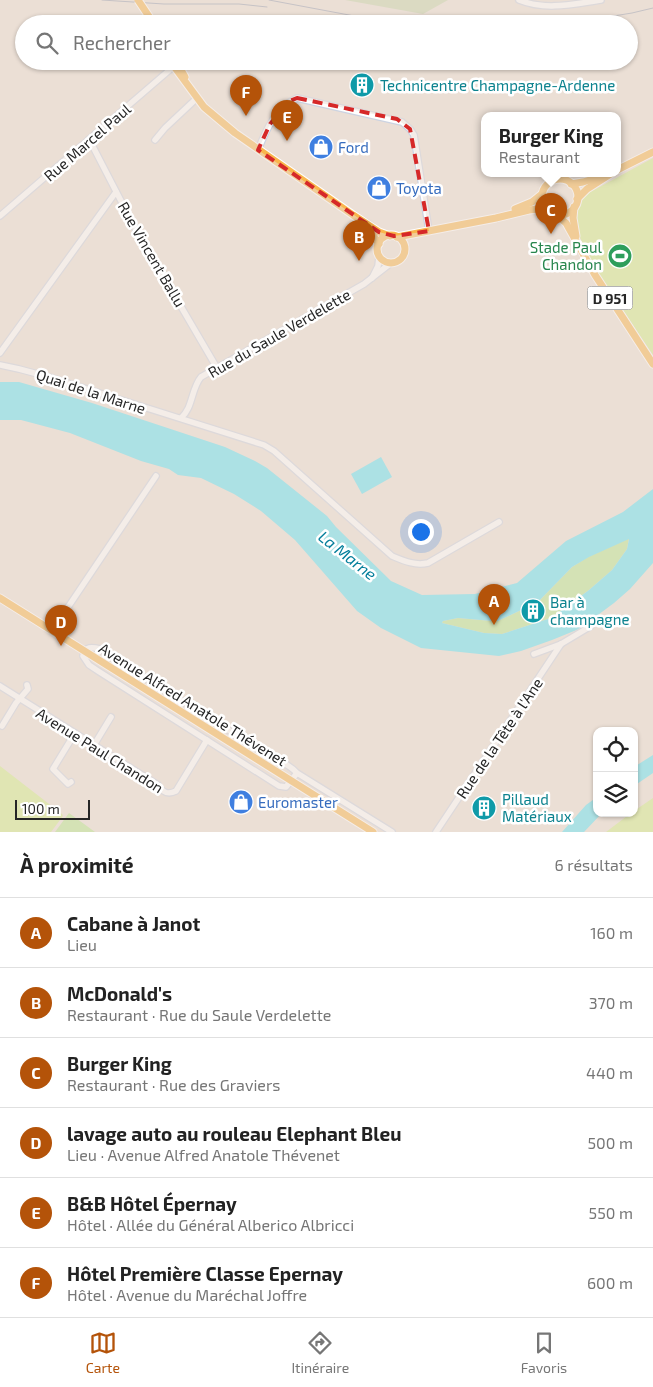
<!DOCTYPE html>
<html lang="fr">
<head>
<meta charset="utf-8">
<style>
	:root { --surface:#fff; --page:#f2f2f2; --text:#222; --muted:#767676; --line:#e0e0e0; --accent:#b45309 }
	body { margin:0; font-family:"Exo 2",sans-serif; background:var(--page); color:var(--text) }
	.controls { position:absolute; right:15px; bottom:15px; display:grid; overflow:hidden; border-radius:10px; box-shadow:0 1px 4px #0004 }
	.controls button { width:45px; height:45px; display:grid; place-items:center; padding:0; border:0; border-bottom:1px solid var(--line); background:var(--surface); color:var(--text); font:25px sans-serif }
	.scale { position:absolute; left:15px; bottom:12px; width:75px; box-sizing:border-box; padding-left:5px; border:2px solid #262626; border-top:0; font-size:14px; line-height:18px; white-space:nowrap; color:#262626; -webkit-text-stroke:4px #fff; paint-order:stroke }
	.you { position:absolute; left:420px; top:531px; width:18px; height:18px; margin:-12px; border:4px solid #fff; border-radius:50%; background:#1a73e8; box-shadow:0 0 0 8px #1a73e833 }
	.badge { display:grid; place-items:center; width:32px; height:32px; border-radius:50%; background:var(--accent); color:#fff; font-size:16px; font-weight:700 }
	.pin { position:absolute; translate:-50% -41px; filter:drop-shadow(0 1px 2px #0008) }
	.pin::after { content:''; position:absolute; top:26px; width:18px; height:15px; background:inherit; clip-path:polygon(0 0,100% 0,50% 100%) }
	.popup { position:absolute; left:481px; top:112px; width:140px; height:65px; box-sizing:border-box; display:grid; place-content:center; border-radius:10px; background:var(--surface); filter:drop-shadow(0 1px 4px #0005); font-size:16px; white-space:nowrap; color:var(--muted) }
	.popup b { font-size:19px; color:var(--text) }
	.popup::after { content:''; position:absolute; left:50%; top:100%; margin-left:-10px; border:10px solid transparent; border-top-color:var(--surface) }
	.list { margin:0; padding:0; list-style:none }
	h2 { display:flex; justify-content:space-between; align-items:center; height:65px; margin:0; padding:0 20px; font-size:21px }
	h2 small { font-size:16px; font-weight:400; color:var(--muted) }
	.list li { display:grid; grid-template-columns:32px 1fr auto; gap:15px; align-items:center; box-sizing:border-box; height:70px; padding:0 20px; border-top:1px solid var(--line) }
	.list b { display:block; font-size:19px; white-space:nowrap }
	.list p { margin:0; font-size:16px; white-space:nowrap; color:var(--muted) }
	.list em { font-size:16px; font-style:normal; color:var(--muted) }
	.icon { flex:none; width:28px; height:28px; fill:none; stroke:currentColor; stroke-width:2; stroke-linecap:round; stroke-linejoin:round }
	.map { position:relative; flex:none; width:653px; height:832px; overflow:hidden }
	.search { position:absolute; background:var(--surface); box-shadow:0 1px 4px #0004; left:15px; right:15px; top:15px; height:55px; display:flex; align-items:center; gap:12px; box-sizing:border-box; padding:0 18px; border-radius:28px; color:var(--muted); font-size:19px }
	.sheet { height:485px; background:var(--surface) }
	nav { display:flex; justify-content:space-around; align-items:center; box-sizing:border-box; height:70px; border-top:1px solid var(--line); background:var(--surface); font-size:14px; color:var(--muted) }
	nav a { display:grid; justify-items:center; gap:2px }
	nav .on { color:var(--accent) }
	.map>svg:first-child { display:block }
	.green { fill:#b9e68e }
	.cemetery { fill:#c7d6ac }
	.pitch { fill:#d3ee89 }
	.water { fill:#61e4f5; fill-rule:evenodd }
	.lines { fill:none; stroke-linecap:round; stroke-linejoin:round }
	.minor-casing { stroke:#ccd3e1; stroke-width:8 }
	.major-casing { stroke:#fff; stroke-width:9 }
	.minor { stroke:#fff; stroke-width:5.5 }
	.major { stroke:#f9b64d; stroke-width:7 }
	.rail { stroke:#99a1b2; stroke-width:1 }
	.major-bridge-casing { stroke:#fff; stroke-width:9; stroke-linecap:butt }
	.major-bridge { stroke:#f9b64d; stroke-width:7 }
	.marked { fill:none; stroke:#d62828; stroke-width:4; stroke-dasharray:10 6; stroke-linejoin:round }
	.labels { text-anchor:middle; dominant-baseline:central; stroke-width:5; stroke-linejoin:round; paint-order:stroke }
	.shield { fill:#fff; stroke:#676767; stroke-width:1 }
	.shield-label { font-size:14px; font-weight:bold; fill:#262626 }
	.culture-label { font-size:15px; fill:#0d838f; stroke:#fff; text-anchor:start }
	.street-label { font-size:15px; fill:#262626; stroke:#fff }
	.shop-label { font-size:15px; fill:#366cbe; stroke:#fff; text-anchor:start }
	.leisure-label { font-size:15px; fill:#27864d; stroke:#fff; text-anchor:end }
	.water-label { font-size:16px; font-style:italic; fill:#057f9c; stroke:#fff }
</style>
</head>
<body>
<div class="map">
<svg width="653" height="832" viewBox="0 0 653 832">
	<rect width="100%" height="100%" fill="#ebdfd6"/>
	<g class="green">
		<path d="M629,538l-2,11 -15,21 -23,20 -38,28 -49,16 -18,-1 -42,-10 1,-2 15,-3 34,3h6l19,-9 21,-10 34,-35 16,-10z"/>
		<path d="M69,813l26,19h-40z"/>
	</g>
	<path class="cemetery" d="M345,0h103l-25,14z"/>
	<g class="pitch">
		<path d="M653,158v197l-62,-93 -13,-29 -2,-13 1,-12 6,-12z"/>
		<path d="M0,766l62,48 1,2 -12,16h-51z"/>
		<path d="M653,798v34h-47l25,-19h3v-2z"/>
	</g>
	<g class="water">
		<path d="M0,382h19l73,21 133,44 30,14 12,7 60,48 9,11 55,54 31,14 53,-1 42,-11 49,-42 57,-29 30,-23v74l-23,26 -16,14 -35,26 -27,11 -31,11 -22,5 -78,-8 -40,-20 -24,-17 -62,-71 -34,-29 -27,-17 -33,-16 -23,-3 -9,-6 -28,-8 -71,-28 -49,-13h-21zM629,539l-2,10 -15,21 -23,20 -38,28 -49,16 -18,-1 -42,-10 1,-2 15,-3 34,3h6l19,-9 21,-10 34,-35 17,-10z"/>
		<path d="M381,457l11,20 -30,17 -11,-20z"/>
		<path d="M653,755v18l-19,13v-19z"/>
		<path d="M597,797v16h5l-18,19h-22l24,-27z"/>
	</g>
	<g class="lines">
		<defs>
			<g id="minor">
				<path d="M519,0c27,11 55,4 82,0"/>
				<path d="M89,139l46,89 82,140"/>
				<path d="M155,140l10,-12 32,-30"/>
				<path d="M258,150c8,-20 18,-43 39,-52l105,24 8,7 4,6 15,96"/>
				<path d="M0,216l173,-149"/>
				<path d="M372,278l6,-12 1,-9"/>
				<path d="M0,353l116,-161"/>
				<path d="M0,365l19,4 30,8 215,68 10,6 118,105c12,5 23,10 36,7l71,-41"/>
				<path d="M181,418c12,-10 10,-29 20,-41l163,-93 27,-21"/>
				<path d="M52,631l104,-155"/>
				<path d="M534,654l27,-10 30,-18"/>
				<path d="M0,686l158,99c5,8 10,10 18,6l31,-51"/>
				<path d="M2,726l14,-23 12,-14 -1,-4"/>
				<path d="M94,745l17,-28"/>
				<path d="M297,773l-11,14 -7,-1 -181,-115 -9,-6 -6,-9c2,-10 9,-9 17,-7l168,106c10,5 21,9 29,18l95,59"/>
				<path d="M71,782l-3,2 -15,-15 22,-36"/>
				<path d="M436,832l125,-188"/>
			</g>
			<g id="major">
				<path d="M170,61l34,46 31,26 118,82 26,17 11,4"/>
				<path d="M176,61l9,16"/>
				<path d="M617,170l36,-18"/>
				<circle cx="560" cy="197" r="18"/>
				<path d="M571,184l12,-2 17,-5"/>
				<path d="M577,199l10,-10 25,-16"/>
				<path d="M574,207l-1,11 3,18"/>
				<path d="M515,209l17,-7 10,-8"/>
				<path d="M556,215l10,8 29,52 58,89"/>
				<path d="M363,224l8,8 8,12"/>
				<circle cx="391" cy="249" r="14"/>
				<path d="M397,237l99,-19 33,-8 9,-1 10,2"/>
				<path d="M0,598l373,234"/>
			</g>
		</defs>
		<use href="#minor" class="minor-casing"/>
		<use href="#major" class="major-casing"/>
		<use href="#minor" class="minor"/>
		<use href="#major" class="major"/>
		<g class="rail">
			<path d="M102,0l62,4h75l28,3"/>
			<path d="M269,0l96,18 38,6"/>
			<path d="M564,24l68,-11 21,-5"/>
		</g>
		<defs>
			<path id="major-bridge" d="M138,0l14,21"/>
		</defs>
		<use href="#major-bridge" class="major-bridge-casing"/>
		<use href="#major-bridge" class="major-bridge"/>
	</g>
	<path d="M0 0H653V832H0ZM297,98l100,21 13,10 19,102 -35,5 -15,-4 -121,-82 12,-26 20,-23z" fill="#ebdfd6" fill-opacity=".55" fill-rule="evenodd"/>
	<path class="marked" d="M297,98l100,21 13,10 19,102 -35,5 -15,-4 -121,-82 12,-26 20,-23z"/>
	<defs>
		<symbol id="building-disc" viewBox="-11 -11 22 22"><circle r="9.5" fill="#0f9aa8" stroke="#fff"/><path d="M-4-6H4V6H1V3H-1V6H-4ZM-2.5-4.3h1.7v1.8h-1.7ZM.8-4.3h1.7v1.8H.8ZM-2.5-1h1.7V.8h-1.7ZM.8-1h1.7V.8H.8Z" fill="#fff"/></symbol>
		<symbol id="shop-disc" viewBox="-11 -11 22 22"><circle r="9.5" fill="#3f7fe0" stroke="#fff"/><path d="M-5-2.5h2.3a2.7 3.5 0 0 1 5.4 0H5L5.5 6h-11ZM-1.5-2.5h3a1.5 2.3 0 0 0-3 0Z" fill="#fff"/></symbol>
		<symbol id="stadium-disc" viewBox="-11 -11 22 22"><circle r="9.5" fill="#2e9e5b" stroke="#fff"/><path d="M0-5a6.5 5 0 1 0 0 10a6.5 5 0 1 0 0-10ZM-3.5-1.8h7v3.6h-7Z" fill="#fff"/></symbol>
	</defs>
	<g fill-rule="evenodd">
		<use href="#building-disc" x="348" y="71" width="28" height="28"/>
		<use href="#shop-disc" x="307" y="133" width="28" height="28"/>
		<use href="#shop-disc" x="365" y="174" width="28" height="28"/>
		<use href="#stadium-disc" x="606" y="242" width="28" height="28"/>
		<use href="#building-disc" x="519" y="597" width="28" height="28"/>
		<use href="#shop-disc" x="227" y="788" width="28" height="28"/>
		<use href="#building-disc" x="470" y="794" width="28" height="28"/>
	</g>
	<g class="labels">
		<rect class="shield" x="587.5" y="286.5" width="45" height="23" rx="4"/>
		<g class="shield-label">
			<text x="610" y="298">D 951</text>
		</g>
		<g class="culture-label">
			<text x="380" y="85">Technicentre Champagne-Ardenne</text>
			<text x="550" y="602">Bar à<tspan x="550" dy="17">champagne</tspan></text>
			<text x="502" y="799">Pillaud<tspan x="502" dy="17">Matériaux</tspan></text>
		</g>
		<g class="street-label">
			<text transform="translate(87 142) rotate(-41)">Rue Marcel Paul</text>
			<text transform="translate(152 254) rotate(60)">Rue Vincent Ballu</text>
			<text transform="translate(279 333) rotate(-30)">Rue du Saule Verdelette</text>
			<text transform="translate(91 391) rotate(18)">Quai de la Marne</text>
			<text transform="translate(193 704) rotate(32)">Avenue Alfred Anatole Thévenet</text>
			<text transform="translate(499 738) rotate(-56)">Rue de la Tête à l'Ane</text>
			<text transform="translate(100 750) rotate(32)">Avenue Paul Chandon</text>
		</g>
		<g class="shop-label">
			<text x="338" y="147">Ford</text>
			<text x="396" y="188">Toyota</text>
			<text x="258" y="802">Euromaster</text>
		</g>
		<g class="leisure-label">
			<text x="602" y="247">Stade Paul<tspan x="602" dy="17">Chandon</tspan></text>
		</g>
		<g class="water-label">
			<text transform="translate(348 555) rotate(38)">La Marne</text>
		</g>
	</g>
</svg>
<div class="controls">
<button><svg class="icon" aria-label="locate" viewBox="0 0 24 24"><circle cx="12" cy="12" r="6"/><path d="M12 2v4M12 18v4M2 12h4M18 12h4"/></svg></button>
<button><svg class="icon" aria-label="layers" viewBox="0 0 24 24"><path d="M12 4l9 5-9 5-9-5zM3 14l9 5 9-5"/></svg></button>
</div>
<div class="scale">100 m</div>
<div class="you"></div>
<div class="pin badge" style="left:494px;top:625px">A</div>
<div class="pin badge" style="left:359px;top:261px">B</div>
<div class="pin badge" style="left:551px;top:234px">C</div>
<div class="popup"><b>Burger King</b>Restaurant</div>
<div class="pin badge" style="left:61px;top:646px">D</div>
<div class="pin badge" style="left:287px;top:141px">E</div>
<div class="pin badge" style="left:246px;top:116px">F</div>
<div class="search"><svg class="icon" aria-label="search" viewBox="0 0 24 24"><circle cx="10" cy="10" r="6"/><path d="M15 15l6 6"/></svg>Rechercher</div>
</div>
<section class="sheet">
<h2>À proximité<small>6 résultats</small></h2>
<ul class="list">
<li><span class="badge">A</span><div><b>Cabane à Janot</b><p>Lieu</p></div><em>160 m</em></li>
<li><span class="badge">B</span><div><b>McDonald's</b><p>Restaurant · Rue du Saule Verdelette</p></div><em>370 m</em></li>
<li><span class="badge">C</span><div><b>Burger King</b><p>Restaurant · Rue des Graviers</p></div><em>440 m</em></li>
<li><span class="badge">D</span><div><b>lavage auto au rouleau Elephant Bleu</b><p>Lieu · Avenue Alfred Anatole Thévenet</p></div><em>500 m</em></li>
<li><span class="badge">E</span><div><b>B&amp;B Hôtel Épernay</b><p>Hôtel · Allée du Général Alberico Albricci</p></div><em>550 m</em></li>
<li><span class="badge">F</span><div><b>Hôtel Première Classe Epernay</b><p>Hôtel · Avenue du Maréchal Joffre</p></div><em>600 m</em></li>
</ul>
</section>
<nav>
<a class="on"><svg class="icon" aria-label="map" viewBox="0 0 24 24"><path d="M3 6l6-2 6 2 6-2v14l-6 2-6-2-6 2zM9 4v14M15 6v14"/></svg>Carte</a>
<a><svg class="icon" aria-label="directions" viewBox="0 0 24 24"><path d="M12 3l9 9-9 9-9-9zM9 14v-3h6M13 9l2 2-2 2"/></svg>Itinéraire</a>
<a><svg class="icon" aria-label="saved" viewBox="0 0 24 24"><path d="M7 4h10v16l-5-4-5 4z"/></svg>Favoris</a>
</nav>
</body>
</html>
